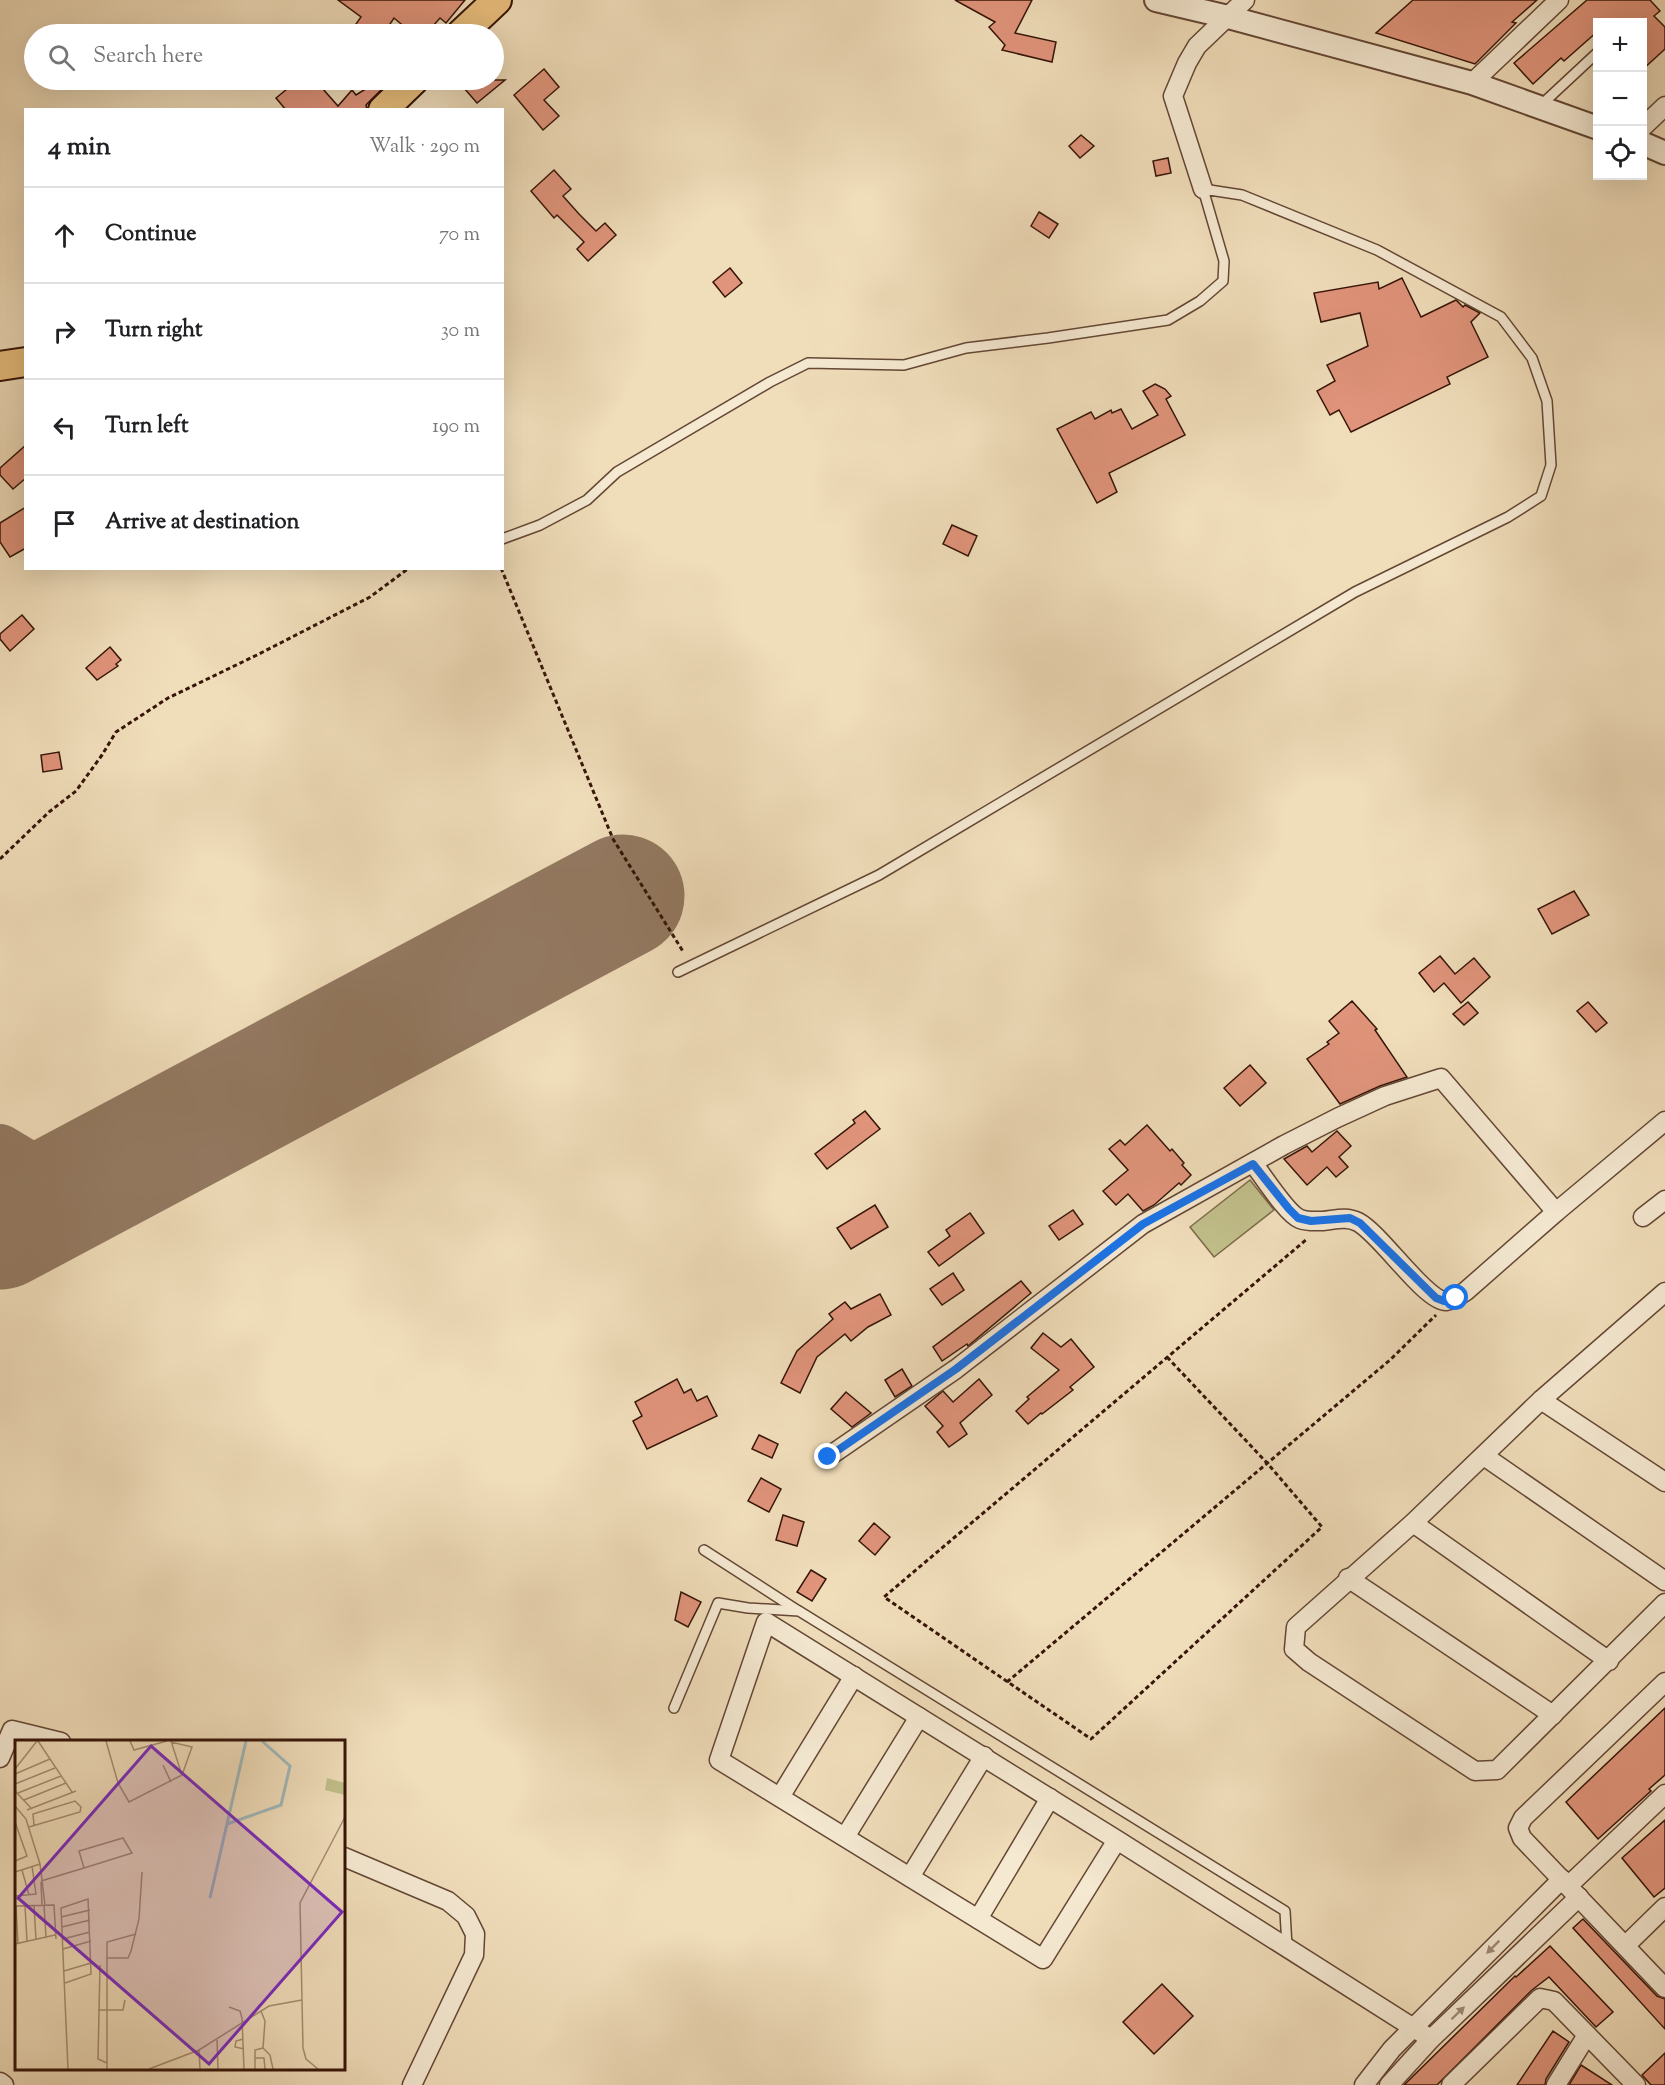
<!DOCTYPE html>
<html lang="en">
<head>
<meta charset="utf-8">
<style>
	:root { --surface:#fff; --page:#f6f6f6; --text:#202124; --muted:#757577; --line:#e0e0e0 }
	body { margin:0; font-family:"Sorts Mill Goudy",serif; background:var(--page); color:var(--text) }
	.controls { position:absolute; right:18px; top:18px; display:grid; overflow:hidden; border-radius:0px; box-shadow:0 6px 24px #0002 }
	.controls button { width:54px; height:54px; display:grid; place-items:center; padding:0; border:0; border-bottom:2px solid var(--line); background:var(--surface); color:var(--text); font:30px sans-serif }
	.stop { position:absolute; width:18px; height:18px; margin:-14px; border:4px solid #1a73e8; border-radius:50%; background:#fff }
	.stop.end { background:#1a73e8; border-color:#fff; box-shadow:0 2px 6px #0008 }
	.list { margin:0; padding:0; list-style:none }
	h2 { display:flex; justify-content:space-between; align-items:center; height:78px; margin:0; padding:0 24px; font-size:26px }
	h2 small { font-size:20px; font-weight:400; color:var(--muted) }
	.list li { display:grid; grid-template-columns:39px 1fr auto; gap:18px; align-items:center; box-sizing:border-box; height:96px; padding:0 24px; border-top:2px solid var(--line) }
	.list b { display:block; font-size:22px; white-space:nowrap }
	.list em { font-size:20px; font-style:normal; color:var(--muted) }
	.icon { flex:none; width:33px; height:33px; fill:none; stroke:currentColor; stroke-width:2; stroke-linecap:round; stroke-linejoin:round }
	.map { position:relative; flex:none; width:1665px; height:2085px; overflow:hidden }
	.search { position:absolute; background:var(--surface); box-shadow:0 6px 24px #0002; left:24px; top:24px; width:480px; height:66px; display:flex; align-items:center; gap:15px; box-sizing:border-box; padding:0 21px; border-radius:33px; color:var(--muted); font-size:22px }
	.panel { position:absolute; background:var(--surface); box-shadow:0 6px 24px #0002; left:24px; top:108px; width:480px; height:462px; border-radius:0px }
	.map>svg:first-child { display:block }
	.pitch { fill:#c1bf8b; stroke:#7c6a4a; stroke-width:1.5 }
	.lines { fill:none; stroke-linecap:round; stroke-linejoin:round }
	.taxiway { stroke:#937961; stroke-width:50 }
	.runway { stroke:#937961; stroke-width:123 }
	.building { fill:#e0947b; stroke:#361508; stroke-width:1.5 }
	.service-casing { stroke:#644734; stroke-width:12 }
	.minor-casing { stroke:#644734; stroke-width:21 }
	.tertiary-casing { stroke:#644734; stroke-width:26 }
	.primary-casing { stroke:#361508; stroke-width:32 }
	.path { stroke:#361508; stroke-width:3; stroke-dasharray:4.5 3; stroke-linecap:butt }
	.service { stroke:#f5e9d2; stroke-width:9 }
	.minor { stroke:#f5e9d2; stroke-width:18 }
	.tertiary { stroke:#f5e9d2; stroke-width:22 }
	.primary { stroke:#e8be7d; stroke-width:28 }
	.oneway { fill:#9f8a77 }
	.route { stroke:#1a73e8; stroke-width:8 }
	.inset-river { fill:none; stroke:#a0b8bb; stroke-width:3 }
	.inset-road { fill:none; stroke:#a68d73; stroke-width:1.5 }
	.view { fill:#7b2cbf; fill-opacity:0.15; stroke:#7b2cbf; stroke-width:3 }
	.inset-edge { fill:none; stroke:#361508; stroke-width:3 }
</style>
</head>
<body>
<div class="map">
<svg width="1665" height="2085" viewBox="0 0 1665 2085">
	<rect width="100%" height="100%" fill="#f0ddba"/>
	<filter id="stains"><feTurbulence type="fractalNoise" baseFrequency=".00333" numOctaves="4"/><feColorMatrix values="0 0 0 0 .2 0 0 0 0 .09 0 0 0 0 .02 0 0 0 .5 -.17"/></filter>
	<radialGradient id="worn" r=".72"><stop offset=".6" stop-color="#630" stop-opacity="0"/><stop offset="1" stop-color="#630" stop-opacity=".3"/></radialGradient>
	<path class="pitch" d="M1250,1180l24,30 -60,47 -24,-30z"/>
	<g class="lines">
		<path class="taxiway" d="M0,1149l70,42"/>
		<path class="runway" d="M0,1228l623,-332"/>
	</g>
	<g class="building">
		<path d="M338,0h127l-19,23 -6,-5 -14,16h-13l-19,-16 -10,15 -9,-6 -5,7h-21l12,-17z"/>
		<path d="M955,0h77l-17,33 41,9 -4,20 -50,-12 3,-5 -16,-18 6,-5z"/>
		<path d="M1413,0h124l-25,22 4,1 -41,41 -99,-31z"/>
		<path d="M1587,0h63l10,11 -6,5 11,11v22l-23,21v-48h-44v9l-34,30 -3,-3 -28,26 -19,-21z"/>
		<path d="M544,69l15,18 -15,13 15,16 -16,14 -29,-35z"/>
		<path d="M298,80h17l23,26 14,-16 4,5 24,-15h5l3,3 -22,22 1,5h-81l-10,-12z"/>
		<path d="M457,80h48l-28,23z"/>
		<path d="M1081,135l13,11 -14,12 -11,-12z"/>
		<path d="M1168,158l3,15 -15,3 -3,-15z"/>
		<path d="M554,170l17,19 -8,7 16,18 17,17 9,-8 11,12 -28,26 -11,-12 7,-7 -27,-27 -3,3 -23,-27z"/>
		<path d="M1039,212l19,12 -9,14 -18,-12z"/>
		<path d="M730,268l12,15 -17,14 -12,-15z"/>
		<path d="M1402,278l19,39 35,-17 7,7 2,-2 15,8 -9,9 17,35 -41,20 3,7 -99,48 -12,-22 -9,5 -13,-24 18,-10 -8,-16 41,-19 -8,-33 -39,9 -7,-29 64,-11 1,7z"/>
		<path d="M1155,384l10,5 6,7 -5,3 19,36 -76,38 8,19 -20,11 -40,-74 34,-17 4,7 16,-9 1,3 9,-4 11,20 26,-14 -15,-24z"/>
		<path d="M26,445v33l-13,11 -13,-14v-7z"/>
		<path d="M26,507v41l-16,9 -10,-15v-19z"/>
		<path d="M952,525l25,11 -9,20 -25,-12z"/>
		<path d="M22,615l12,14 -24,22 -10,-12v-5z"/>
		<path d="M110,647l11,13 -5,4 2,2 -21,14 -11,-12z"/>
		<path d="M59,752l3,17 -19,3 -2,-17z"/>
		<path d="M1574,891l15,24 -37,19 -14,-25z"/>
		<path d="M1440,956l15,18 19,-16 16,19 -29,26 -17,-20 -10,9 -15,-19z"/>
		<path d="M1352,1001l25,28 -2,1 32,47 -27,9 -40,18 -33,-45 22,-15 -2,-2 12,-9 -10,-12z"/>
		<path d="M1468,1002l10,11 -14,12 -11,-11z"/>
		<path d="M1588,1002l19,21 -11,9 -19,-21z"/>
		<path d="M1250,1065l16,18 -26,23 -16,-18z"/>
		<path d="M865,1111l15,18 -53,40 -12,-15 40,-31 -2,-3z"/>
		<path d="M1147,1125l23,26 2,-2 12,14 -2,2 9,10 -10,10 -2,-2 -25,22 -11,6 -15,-17 -12,11 -13,-14 25,-21 -19,-21 11,-9 5,5z"/>
		<path d="M1337,1131l14,15 -12,11 9,10 -12,10 -9,-10 -20,18 -23,-26 23,-13 5,6z"/>
		<path d="M875,1205l13,22 -37,22 -14,-21z"/>
		<path d="M1073,1210l10,14 -24,16 -10,-14z"/>
		<path d="M970,1213l14,20 -45,33 -11,-14 22,-16 -4,-6z"/>
		<path d="M953,1273l11,17 -22,15 -12,-16z"/>
		<path d="M1021,1281l10,12 -63,53 -1,-2 -25,17 -9,-14z"/>
		<path d="M880,1294l11,21 -23,12 -17,14 -6,-7 -28,23 -17,36 -19,-10 16,-32 36,-32 -4,-5 16,-12 6,7z"/>
		<path d="M1043,1333l18,14 10,-8 23,28 -24,20 3,3 -31,24 -1,-1 -13,11 -12,-13 13,-12 -2,-2 32,-27 -28,-22z"/>
		<path d="M902,1369l10,17 -17,11 -10,-17z"/>
		<path d="M677,1379l7,14 7,-4 6,12 10,-5 10,20 -70,33 -14,-28 9,-5 -7,-14z"/>
		<path d="M979,1379l13,16 -32,28 7,11 -18,13 -12,-15 6,-6 -18,-20 18,-15 10,11z"/>
		<path d="M846,1392l25,21 -19,14 -21,-18z"/>
		<path d="M759,1435l19,9 -6,14 -20,-9z"/>
		<path d="M761,1478l20,11 -12,23 -21,-11z"/>
		<path d="M783,1515l21,7 -7,24 -21,-6z"/>
		<path d="M874,1523l16,14 -15,18 -16,-14z"/>
		<path d="M811,1570l15,9 -14,22 -15,-9z"/>
		<path d="M681,1592l20,10 -13,25 -13,-7z"/>
		<path d="M1665,1708v67l-16,14 2,2 -53,48 -32,-37z"/>
		<path d="M1665,1820v68l-11,9 -32,-39z"/>
		<path d="M1583,1919l74,77 8,3v30l-92,-101z"/>
		<path d="M1550,1946l63,66 -17,15 -47,-50 -17,13 -95,95h-33l111,-109 1,1z"/>
		<path d="M1162,1984l31,32 -39,38 -31,-32z"/>
		<path d="M1553,2031l16,11 -23,37 -1,6h-28z"/>
		<path d="M1665,2053v32h-14l-9,-10z"/>
		<path d="M1581,2065l31,20h-43z"/>
	</g>
	<g class="lines">
		<defs>
			<g id="service">
				<path d="M1540,106l58,-54"/>
				<path d="M502,539l38,-14 47,-25 30,-28 153,-90 38,-19 96,2 62,-17 82,-10 120,-18 32,-19 23,-20 1,-20 -21,-72 39,6 135,55 124,67 31,41 15,43 4,64 -10,31 -33,21 -153,75 -476,283 -201,97"/>
				<path d="M704,1550l93,60"/>
				<path d="M674,1708l44,-105 30,5 51,3 486,300 2,36"/>
			</g>
			<g id="minor">
				<path d="M1472,83l87,-83"/>
				<path d="M1642,128l23,-22"/>
				<path d="M1203,189l-30,-93 14,-33 10,-17 48,-46"/>
				<path d="M1253,1163c10,13 34,51 47,56 8,3 15,2 23,2 12,-1 23,-5 35,1 23,12 67,79 88,79 7,-1 14,-6 20,-10l90,-79 109,-91"/>
				<path d="M1643,1217l22,-17"/>
				<path d="M1665,1292l-124,108 -128,123 -117,104 -2,22 15,13 166,109 22,-1 168,-167"/>
				<path d="M1541,1400l124,82"/>
				<path d="M1484,1456l181,125"/>
				<path d="M828,1457l128,-88 187,-145 141,-79 53,-27 48,-22 56,-18 115,134"/>
				<path d="M1413,1523l196,138"/>
				<path d="M1348,1578l205,137"/>
				<path d="M1665,1682l-142,136 -5,10 4,10 143,150"/>
				<path d="M0,1758l12,-28 49,12"/>
				<path d="M780,1797l74,-121"/>
				<path d="M845,1837l74,-120"/>
				<path d="M1117,1840l-74,119 -324,-199 47,-138 351,218 314,199"/>
				<path d="M344,1857l104,44 18,15 9,18 -1,21 -62,130"/>
				<path d="M910,1877l74,-121"/>
				<path d="M1568,1886l97,-92"/>
				<path d="M978,1919l72,-121"/>
				<path d="M1625,1946l40,-39"/>
				<path d="M0,2082l4,3"/>
				<path d="M1364,2085l28,-36 170,-170"/>
				<path d="M1389,2085l42,-46 148,-142"/>
				<path d="M1451,2085l89,-87 14,3 82,84"/>
				<path d="M1556,2085l31,-50"/>
			</g>
			<g id="tertiary">
				<path d="M1156,0l72,17 244,66 126,45"/>
				<path d="M1642,143l23,10"/>
			</g>
			<g id="primary">
				<path d="M461,34l36,-34"/>
				<path d="M383,110l31,-30"/>
				<path d="M0,366l26,-4"/>
			</g>
		</defs>
		<use href="#service" class="service-casing"/>
		<use href="#minor" class="minor-casing"/>
		<use href="#tertiary" class="tertiary-casing"/>
		<use href="#primary" class="primary-casing"/>
		<g class="path">
			<path d="M501,568l112,271 71,114"/>
			<path d="M0,859l49,-47 27,-21 26,-36 14,-23 52,-34 89,-43 113,-58 39,-29"/>
			<path d="M1167,1357l101,107 54,63 -231,212 -207,-142 423,-358"/>
			<path d="M1007,1682l383,-322 46,-45"/>
		</g>
		<use href="#service" class="service"/>
		<use href="#minor" class="minor"/>
		<use href="#tertiary" class="tertiary"/>
		<use href="#primary" class="primary"/>
	</g>
	<defs><path id="oneway-solid" d="M-6-.8H1V-3.2L6.5 0L1 3.2V.8H-6Z" transform="scale(1.5)"/></defs>
	<g class="oneway">
		<use href="#oneway-solid" transform="translate(1493 1947) rotate(135)"/>
		<use href="#oneway-solid" transform="translate(1458 2013) rotate(-44)"/>
	</g>
	<g class="lines">
		<path class="route" d="M828,1457l128,-88 187,-145 110,-60 36,45 9,9 13,3 39,-3 10,5 76,75 8,3 12,-3"/>
	</g>
	<g transform="translate(15 1740)">
		<rect width="330" height="330" fill="#f0ddba"/>
		<path d="M312,38l18,5v12l-20,-5z" fill="#c1bf8b"/>
		<path class="inset-river" d="M212,84l54,-19 9,-39 -28,-25M195,158l36,-157"/>
		<path class="inset-road" d="M23,1l34,51M91,1l12,42 11,19 53,-27 -11,-34M115,1l4,9 33,-9M156,2l21,5 -10,28M148,25l8,17M0,29l22,-28M0,34l35,-15M0,44l40,-16M0,51l16,17M3,53l43,-17M9,60l42,-17M0,66l11,13 14,45 5,41M12,70l49,-19M0,82l12,34 -12,5M14,87l51,-15 1,-5 -6,-6 -42,13 1,11M7,130l7,25M0,132l25,-8M26,141l43,-13 48,-15 -9,-15 -44,13 5,17M26,142l1,23M0,156l21,-2 -4,-28M29,165l2,32M0,166l39,-1 2,34M1,166l2,38M10,166l2,35M19,166l2,34M46,177l29,-7M47,187l28,-7M48,199l27,-7M0,204l40,-9M48,209l28,-8M92,218h21l3,-7 8,-32 3,-47M85,225l-2,94 9,4M49,231l27,-8M50,243l26,-9 -3,-75 -27,9 7,161M214,267l11,4 2,7 2,51M83,270h25l2,-10M246,271l4,10 -2,27 7,7 3,14M228,299l-7,2 -1,6 9,2M202,300l1,29M184,310l1,19M240,318h9l1,11M92,329v-127l29,-8M134,329l50,-19 70,-44 33,-6M240,329v-19l8,-2M303,329l-12,-10 -3,-11 -3,-145 45,-86"/>
		<path class="view" d="M136,6l191,166 -133,152 -191,-166z"/>
		<rect width="330" height="330" class="inset-edge"/>
	</g>
	<rect width="100%" height="100%" filter="url(#stains)"/>
	<rect width="100%" height="100%" fill="url(#worn)"/>
</svg>
<div class="controls">
<button>+</button>
<button>−</button>
<button><svg class="icon" aria-label="locate" viewBox="0 0 24 24"><circle cx="12" cy="12" r="6"/><path d="M12 2v4M12 18v4M2 12h4M18 12h4"/></svg></button>
</div>
<div class="stop" style="left:1456px;top:1298px"></div>
<div class="stop end" style="left:828px;top:1457px"></div>
<div class="search"><svg class="icon" aria-label="search" viewBox="0 0 24 24"><circle cx="10" cy="10" r="6"/><path d="M15 15l6 6"/></svg>Search here</div>
<section class="panel">
<h2>4 min<small>Walk · 290 m</small></h2>
<ul class="list">
<li><svg class="icon" aria-label="ahead" viewBox="0 0 24 24"><path d="M12 20V5M6 11l6-6 6 6"/></svg><div><b>Continue</b></div><em>70 m</em></li>
<li><svg class="icon" aria-label="right" viewBox="0 0 24 24"><path d="M7 20v-9h11M14 6l5 5-5 5"/></svg><div><b>Turn right</b></div><em>30 m</em></li>
<li><svg class="icon" aria-label="left" viewBox="0 0 24 24"><path d="M17 20v-9H6M10 6l-5 5 5 5"/></svg><div><b>Turn left</b></div><em>190 m</em></li>
<li><svg class="icon" aria-label="arrive" viewBox="0 0 24 24"><path d="M6 21V4h12l-3 4 3 4H6"/></svg><div><b>Arrive at destination</b></div></li>
</ul>
</section>
</div>
</body>
</html>
